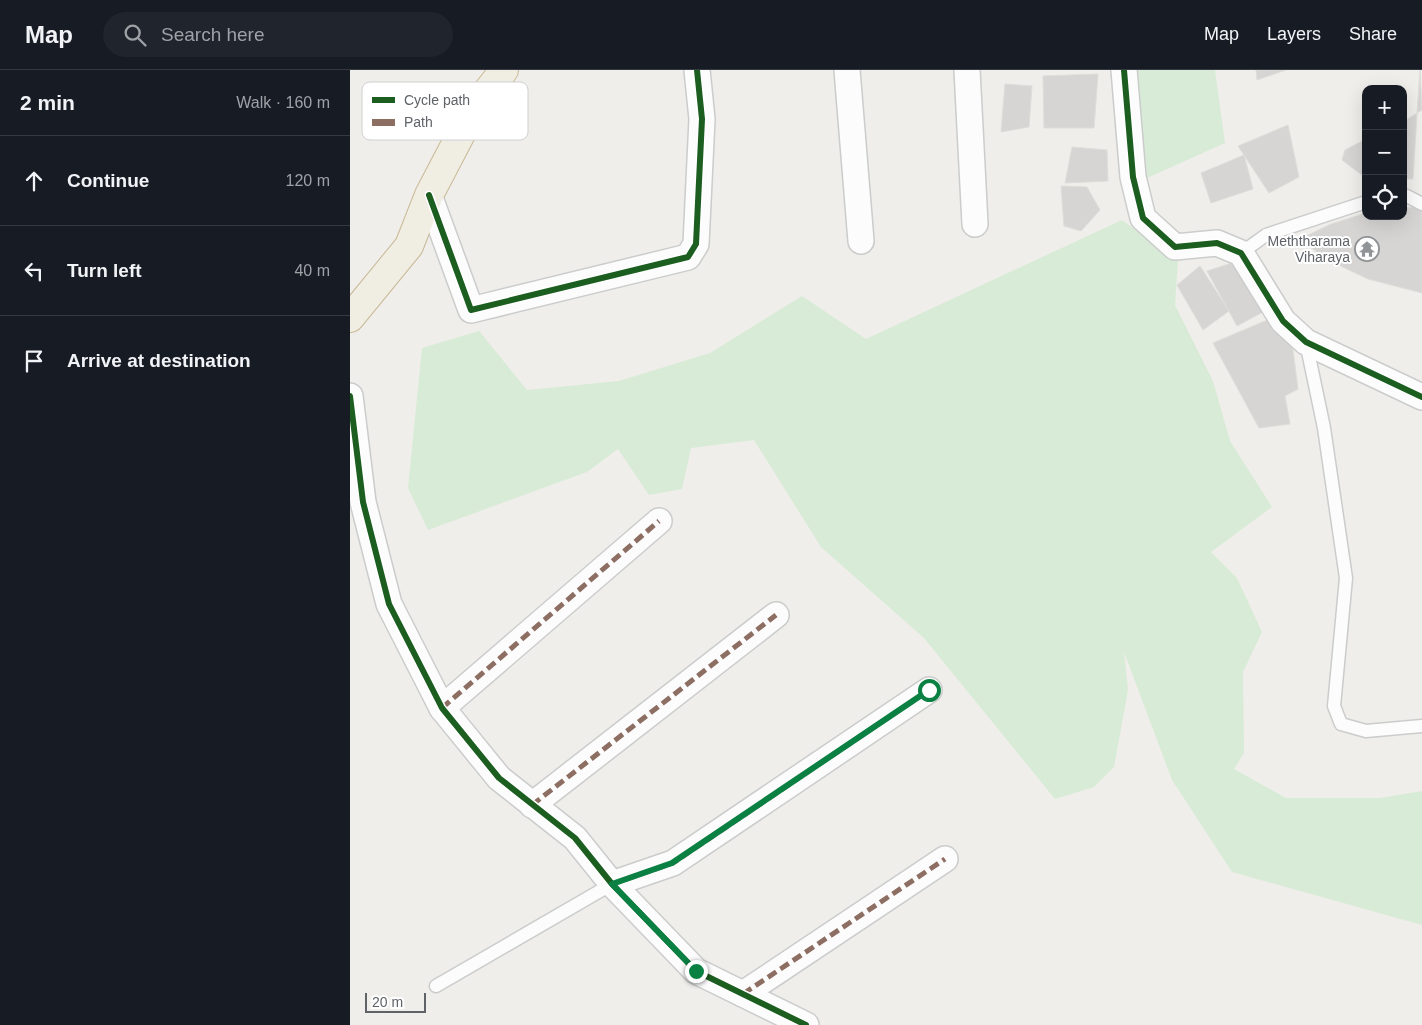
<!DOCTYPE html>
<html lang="en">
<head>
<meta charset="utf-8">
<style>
	:root { --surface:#171b24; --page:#20242c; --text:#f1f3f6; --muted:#9ea1a6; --line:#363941 }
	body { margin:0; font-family:Arial,sans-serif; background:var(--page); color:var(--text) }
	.controls { position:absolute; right:15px; top:15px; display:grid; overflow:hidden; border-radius:10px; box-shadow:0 5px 20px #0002 }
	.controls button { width:45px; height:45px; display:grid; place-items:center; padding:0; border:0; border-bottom:1px solid var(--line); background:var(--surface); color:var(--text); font:25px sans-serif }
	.scale { position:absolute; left:15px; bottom:12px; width:61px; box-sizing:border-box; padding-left:5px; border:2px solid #5f6368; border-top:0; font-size:14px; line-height:18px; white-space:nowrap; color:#5f6368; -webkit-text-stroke:4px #fff; paint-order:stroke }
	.stop { position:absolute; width:15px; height:15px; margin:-11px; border:4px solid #0b8043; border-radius:50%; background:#fff }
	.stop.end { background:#0b8043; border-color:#fff; box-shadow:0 1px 5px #0008 }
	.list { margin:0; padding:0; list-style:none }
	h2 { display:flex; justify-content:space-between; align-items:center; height:65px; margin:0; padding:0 20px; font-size:21px }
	h2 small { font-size:16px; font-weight:400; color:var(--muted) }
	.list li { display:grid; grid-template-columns:32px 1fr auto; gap:15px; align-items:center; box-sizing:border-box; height:90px; padding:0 20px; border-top:1px solid var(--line) }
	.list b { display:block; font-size:19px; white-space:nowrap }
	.list em { font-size:16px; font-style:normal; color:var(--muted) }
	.icon { flex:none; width:28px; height:28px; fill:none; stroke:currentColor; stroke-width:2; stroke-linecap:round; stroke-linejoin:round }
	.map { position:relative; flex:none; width:1072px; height:955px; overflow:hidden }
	header { display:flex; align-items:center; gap:30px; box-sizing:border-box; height:70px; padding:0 25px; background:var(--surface); border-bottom:1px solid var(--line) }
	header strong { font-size:24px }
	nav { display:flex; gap:28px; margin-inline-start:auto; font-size:18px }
	.search { width:350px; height:45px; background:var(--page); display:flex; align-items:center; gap:12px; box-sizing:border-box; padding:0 18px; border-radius:28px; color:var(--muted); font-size:19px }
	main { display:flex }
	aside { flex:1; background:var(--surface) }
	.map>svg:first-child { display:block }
	.green { fill:#d8ebd6 }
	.building { fill:#d6d5d3; stroke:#deddd9 }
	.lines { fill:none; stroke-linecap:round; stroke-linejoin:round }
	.lane-casing { stroke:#cbcccc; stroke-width:15 }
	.street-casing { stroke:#cbcccc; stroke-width:28 }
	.highway-casing { stroke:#c8b996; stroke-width:30 }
	.lane { stroke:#fdfcfc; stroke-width:12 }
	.street { stroke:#fdfcfc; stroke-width:25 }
	.highway { stroke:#f0ede3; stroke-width:28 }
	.quiet { stroke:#8d6e63; stroke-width:5; stroke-dasharray:10 5; stroke-linecap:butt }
	.cycleway-casing { stroke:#fff; stroke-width:9 }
	.cycleway { stroke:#1b5e20; stroke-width:6 }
	.route { stroke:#0b8043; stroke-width:6 }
	.labels { text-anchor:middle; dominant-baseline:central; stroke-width:4; stroke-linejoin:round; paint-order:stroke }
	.poi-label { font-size:14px; fill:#5f6368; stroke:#fff; text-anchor:end }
	.key { fill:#fff; stroke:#cfd0d2; stroke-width:1 }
	.key-label { font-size:14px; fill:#5f6368 }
</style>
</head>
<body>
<header>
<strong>Map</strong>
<div class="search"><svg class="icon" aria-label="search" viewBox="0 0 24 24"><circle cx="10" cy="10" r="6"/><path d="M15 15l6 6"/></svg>Search here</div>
<nav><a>Map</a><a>Layers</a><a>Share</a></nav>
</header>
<main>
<aside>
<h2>2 min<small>Walk · 160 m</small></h2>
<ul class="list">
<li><svg class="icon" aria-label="ahead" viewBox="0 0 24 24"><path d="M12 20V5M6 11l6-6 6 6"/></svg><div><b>Continue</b></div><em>120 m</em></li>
<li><svg class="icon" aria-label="left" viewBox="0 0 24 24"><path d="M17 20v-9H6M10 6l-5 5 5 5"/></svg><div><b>Turn left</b></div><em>40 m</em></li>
<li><svg class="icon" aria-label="arrive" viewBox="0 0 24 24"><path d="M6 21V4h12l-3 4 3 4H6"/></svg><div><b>Arrive at destination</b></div></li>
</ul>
</aside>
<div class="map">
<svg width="1072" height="955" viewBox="0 0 1072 955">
	<rect width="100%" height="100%" fill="#efeeea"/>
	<g class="green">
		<path d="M785,0h80l10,73 -78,35z"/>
		<path d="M772,150l56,41 -3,44 38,76 17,60 42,66 -61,45 26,26 25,54 -19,40 1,81 -10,16 52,29h94l42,-7v134l-190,-53 -60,-92 -48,-128 4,38 -14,77 -20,20 -39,12 -131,-161 -103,-91 -67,-107 -63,8 -9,41 -33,6 -31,-46 -31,23 -159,58 -20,-42 14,-140 57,-17 48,59 92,-9 91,-28 92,-57 64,43z"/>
	</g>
	<g class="building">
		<path d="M906,0h30l-29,10z"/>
		<path d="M1070,0l2,40 -5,3z"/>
		<path d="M748,4l-4,54h-50l-1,-52z"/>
		<path d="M655,14l27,2 -3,41 -28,5z"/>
		<path d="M1067,43l-4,66h-10v-57z"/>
		<path d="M938,55l11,52 -30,16 -31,-47z"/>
		<path d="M1016,69v39l-24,-18 3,-10z"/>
		<path d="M722,77l35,3 1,31 -43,2z"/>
		<path d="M894,85l9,34 -42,14 -10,-30z"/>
		<path d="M711,116l26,1 13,23 -19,21 -17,-5z"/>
		<path d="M1066,137l6,3v83l-54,-14 -42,-20 -26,-20 31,-15 35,-11v3h37v-8z"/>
		<path d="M885,192l28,50 -26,14 -30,-55z"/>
		<path d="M850,196l29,45 -26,19 -26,-45z"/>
		<path d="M922,248l21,32 5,39 -13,7 5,28 -31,4 -46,-85z"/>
	</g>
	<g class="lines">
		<defs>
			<g id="lane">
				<path d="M1053,127l4,-1 15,8"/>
				<path d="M891,183l25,-18 100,-33"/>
				<path d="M956,272l18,86 22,150 -12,128 7,18 25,7 56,-5"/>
				<path d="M86,916l176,-102"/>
			</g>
			<g id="street">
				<path d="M497,0l14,171"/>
				<path d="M617,0l8,154"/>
				<path d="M774,0l9,107 10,41 32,29 42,-4 24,10 42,68 23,21 116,55"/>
				<path d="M79,125l42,115 217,-53 8,-13 6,-125 -5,-49"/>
				<path d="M0,326l13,106 26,102 53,104 57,70 76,60 37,46 84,87 110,54"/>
				<path d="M92,638l217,-187"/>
				<path d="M182,735l244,-190"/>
				<path d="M262,814l61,-21 256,-173"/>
				<path d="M393,924l202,-135"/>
			</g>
			<path id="highway" d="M0,248l59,-72 20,-51 46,-88 29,-37"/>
		</defs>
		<use href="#lane" class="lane-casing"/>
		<use href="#street" class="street-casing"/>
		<use href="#highway" class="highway-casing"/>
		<use href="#lane" class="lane"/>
		<use href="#street" class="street"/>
		<use href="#highway" class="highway"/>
		<g class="quiet">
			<path d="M92,638l217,-187"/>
			<path d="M182,735l244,-190"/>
			<path d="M262,814l61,-21 256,-173"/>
			<path d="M393,924l202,-135"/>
		</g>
		<defs>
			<g id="cycleway">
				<path d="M774,0l9,107 10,41 32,29 42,-4 24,10 42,68 23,21 116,55"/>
				<path d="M79,125l42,115 217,-53 8,-13 6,-125 -5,-49"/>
				<path d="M0,326l13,106 26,102 53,104 57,70 76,60 37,46 84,87 110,54"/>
			</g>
		</defs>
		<use href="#cycleway" class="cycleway-casing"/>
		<use href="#cycleway" class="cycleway"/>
	</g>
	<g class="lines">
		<path class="route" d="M346,901l-84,-87 60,-21 257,-173"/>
	</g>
	<defs>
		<symbol id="temple-ring" viewBox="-11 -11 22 22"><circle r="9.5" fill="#fff" stroke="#919496" stroke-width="1.5"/><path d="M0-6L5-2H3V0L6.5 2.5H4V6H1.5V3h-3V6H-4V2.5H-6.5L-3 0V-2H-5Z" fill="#919496"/></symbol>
	</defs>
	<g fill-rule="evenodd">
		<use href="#temple-ring" x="1003" y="165" width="28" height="28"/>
	</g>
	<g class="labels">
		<g class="poi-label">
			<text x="1000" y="171">Meththarama<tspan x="1000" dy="16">Viharaya</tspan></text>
		</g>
	</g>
	<rect x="12" y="12" width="166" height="58" rx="8" class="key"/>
	<rect x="22" y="27" width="23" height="6" fill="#1b5e20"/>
	<rect x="22" y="49" width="23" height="7" fill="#8d6e63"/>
	<g class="key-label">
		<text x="54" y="35">Cycle path</text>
		<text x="54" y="57">Path</text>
	</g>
</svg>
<div class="controls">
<button>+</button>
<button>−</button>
<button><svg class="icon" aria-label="locate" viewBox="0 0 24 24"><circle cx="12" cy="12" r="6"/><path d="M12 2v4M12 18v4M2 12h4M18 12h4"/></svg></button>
</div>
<div class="scale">20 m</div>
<div class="stop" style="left:579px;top:620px"></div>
<div class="stop end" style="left:346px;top:901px"></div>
</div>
</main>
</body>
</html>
